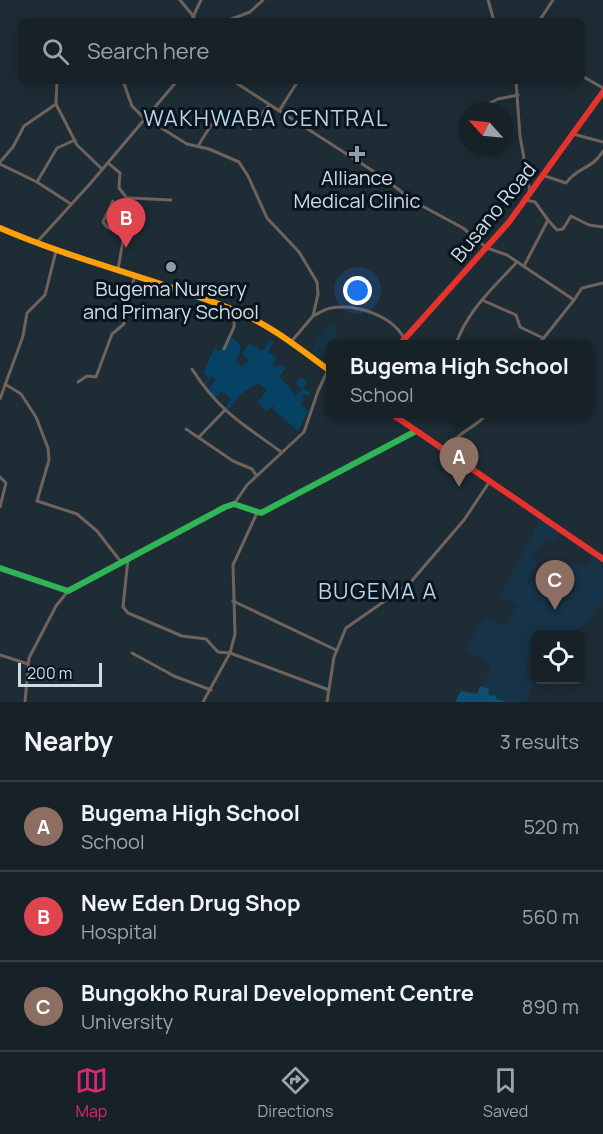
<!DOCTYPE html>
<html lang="en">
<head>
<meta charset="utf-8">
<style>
	:root { --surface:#162128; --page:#1f2930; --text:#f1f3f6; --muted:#9ea3a8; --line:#353e45; --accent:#db2777 }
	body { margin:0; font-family:Manrope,sans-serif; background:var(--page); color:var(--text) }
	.controls { position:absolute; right:18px; bottom:18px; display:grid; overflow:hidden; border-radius:9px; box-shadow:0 3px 15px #0003 }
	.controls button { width:54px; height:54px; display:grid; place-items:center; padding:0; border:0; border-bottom:2px solid var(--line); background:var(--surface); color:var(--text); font:30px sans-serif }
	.compass { position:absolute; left:459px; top:102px; width:54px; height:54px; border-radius:50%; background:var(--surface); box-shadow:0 3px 15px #0003; rotate:297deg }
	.scale { position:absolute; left:18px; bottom:15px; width:84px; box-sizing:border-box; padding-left:6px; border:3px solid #cedce7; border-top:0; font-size:16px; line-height:21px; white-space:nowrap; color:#cedce7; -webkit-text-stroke:4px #0a141c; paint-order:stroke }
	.you { position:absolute; left:358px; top:291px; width:21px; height:21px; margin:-15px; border:4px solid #fff; border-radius:50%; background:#1a73e8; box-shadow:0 0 0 9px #1a73e833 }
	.badge { display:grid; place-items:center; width:39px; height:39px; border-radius:50%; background:var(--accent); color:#fff; font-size:20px; font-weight:700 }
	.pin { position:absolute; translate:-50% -50px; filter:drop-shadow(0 2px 3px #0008) }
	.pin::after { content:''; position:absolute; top:32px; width:21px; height:18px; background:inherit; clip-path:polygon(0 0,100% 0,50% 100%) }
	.popup { position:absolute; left:326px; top:340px; width:267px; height:78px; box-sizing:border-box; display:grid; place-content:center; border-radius:9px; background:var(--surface); filter:drop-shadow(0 2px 4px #0005); font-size:20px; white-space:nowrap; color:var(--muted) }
	.popup b { font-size:22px; color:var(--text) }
	.popup::after { content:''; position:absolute; left:50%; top:100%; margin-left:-12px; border:12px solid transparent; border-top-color:var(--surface) }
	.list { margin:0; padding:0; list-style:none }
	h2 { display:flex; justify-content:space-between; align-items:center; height:78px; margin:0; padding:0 24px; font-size:26px }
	h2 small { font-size:20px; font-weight:400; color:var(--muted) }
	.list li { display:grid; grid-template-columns:39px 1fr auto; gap:18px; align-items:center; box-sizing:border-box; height:90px; padding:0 24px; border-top:2px solid var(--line) }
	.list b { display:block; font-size:22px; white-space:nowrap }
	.list p { margin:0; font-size:20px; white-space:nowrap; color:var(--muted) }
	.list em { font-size:20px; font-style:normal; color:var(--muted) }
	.icon { flex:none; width:33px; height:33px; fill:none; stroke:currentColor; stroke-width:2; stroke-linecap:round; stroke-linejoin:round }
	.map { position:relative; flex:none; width:603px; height:702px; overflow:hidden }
	.search { position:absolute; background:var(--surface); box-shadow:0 3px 15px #0003; left:18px; right:18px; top:18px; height:66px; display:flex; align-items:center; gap:15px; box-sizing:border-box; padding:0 21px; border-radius:9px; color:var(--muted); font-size:22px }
	.sheet { height:348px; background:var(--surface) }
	nav { display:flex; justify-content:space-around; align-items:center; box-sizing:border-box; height:84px; border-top:2px solid var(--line); background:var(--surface); font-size:16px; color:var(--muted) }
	nav a { display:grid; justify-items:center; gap:3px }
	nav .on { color:var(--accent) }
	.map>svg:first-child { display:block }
	.built { fill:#163347 }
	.green { fill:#054264 }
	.forest { fill:#0f4f72 }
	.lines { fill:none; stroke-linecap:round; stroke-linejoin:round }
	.street { stroke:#70635b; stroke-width:3 }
	.fast { stroke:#30b455; stroke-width:6 }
	.slow { stroke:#ff9f0a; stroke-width:6 }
	.jam { stroke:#e5322d; stroke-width:6 }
	.poi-dot { fill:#909ea9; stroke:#0a141c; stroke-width:2 }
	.labels { text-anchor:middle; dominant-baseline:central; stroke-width:6; stroke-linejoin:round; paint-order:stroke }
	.poi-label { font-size:20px; fill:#cedce7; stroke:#0a141c }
	.street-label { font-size:20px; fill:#cedce7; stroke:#0a141c }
	.quarter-label { font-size:22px; letter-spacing:1.5px; fill:#b6d3e9; stroke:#0a141c }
</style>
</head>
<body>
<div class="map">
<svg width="603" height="702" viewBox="0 0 603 702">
	<rect width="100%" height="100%" fill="#1e2c35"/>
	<g class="built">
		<path d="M328,323l11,7 -17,28 -11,-7z"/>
		<path d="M540,520l20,13 -9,10 -6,-2 -5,7 -8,4 5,11 -10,20 22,-2 8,-13 17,-6 10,6 8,-12 11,9v34l-15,24 -20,11h-32l-1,4h-3l-8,39 10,4 -8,21h-50l15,-36 -26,-17 21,-33 18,10 13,-21 -17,-9z"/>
	</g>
	<path class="green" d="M229,333l-7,16 8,-12c12,6 13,13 6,23l6,7 7,-7 -7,-6 8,-11 12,8 9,-11 3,2 -6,10 9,6 -5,6 5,4 4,-4 5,4 -7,9 11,11 5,8 7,-6 -7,-7 6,-6 6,4 -4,8 8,4 -2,3 -5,-2 -3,11 5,5 3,-1 -11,22 -26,-23 5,-7 -10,10 -10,-9 10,-12 -9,-7 -16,10 -15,18 -3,-2 7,-11 -10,-7 -7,8 -7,-9 9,-10 -4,-4 -8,10 -1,-3 6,-4 -6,-7 11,-23 5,2 -4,-3 5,3z"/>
	<path class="forest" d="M480,686l9,3 -1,5 4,2 3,-2 2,5 11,3h-53l6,-11 16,3z"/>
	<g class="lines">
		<g class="street">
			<path d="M180,0l14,17"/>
			<path d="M488,0l6,21"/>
			<path d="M191,21l10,-21"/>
			<path d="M226,21l24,-9 13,-12"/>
			<path d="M539,21l14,-21"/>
			<path d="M582,76l21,12"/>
			<path d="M57,81l-1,23 21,41 25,24"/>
			<path d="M123,81l9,25 13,13"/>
			<path d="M233,81l151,97 29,23 50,27 24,20 20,7 67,45 -35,44"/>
			<path d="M516,81l4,55 10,56"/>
			<path d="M279,111l19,-30"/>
			<path d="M473,111l25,-12 20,-4"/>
			<path d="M466,114l2,-1"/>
			<path d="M145,118l42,26 22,5 30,13 9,14 19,42 32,34 18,30 1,12 -5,22 -23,27"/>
			<path d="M573,134l30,8"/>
			<path d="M198,146l20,-32 32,15 19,-24"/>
			<path d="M0,162l13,-15 11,-21 32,-22"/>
			<path d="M108,163l12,10 -1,15 11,14 -12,67"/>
			<path d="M0,164l37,18 34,22"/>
			<path d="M545,176l21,7c12,-17 26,-13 37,-32"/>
			<path d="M37,182l20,-34 18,-8"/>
			<path d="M129,198l42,2"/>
			<path d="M113,201l-10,21 4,5 15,8"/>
			<path d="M548,220l9,10 6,-1 8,-13 18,9 14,2"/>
			<path d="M37,242l52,-57 88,-104"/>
			<path d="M524,266l24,-46 -13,-18 -9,-2"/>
			<path d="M482,300l34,15 4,12 23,11"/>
			<path d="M574,300l8,-12 21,-5"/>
			<path d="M313,316c6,-3 12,-7 18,-8 26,-4 60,7 73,30"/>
			<path d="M456,344c11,-33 38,-57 61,-82"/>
			<path d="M224,349l10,-22 1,-17"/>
			<path d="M192,369c26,41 49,54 88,82"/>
			<path d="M78,382l9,-6 9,1 16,-43 12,-10v-20l11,-27"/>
			<path d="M5,384l16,10 15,23 12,31 1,12 -12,41 40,13 20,17 24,31"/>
			<path d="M0,399l23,-63 4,-23 18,-18 11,-44"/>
			<path d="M186,429l47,32 19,8 4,6"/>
			<path d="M199,437l25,-26"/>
			<path d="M449,453c4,-21 25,-23 38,-39"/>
			<path d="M0,477l6,6 -6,24"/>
			<path d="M234,504l13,-19 57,-53 14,-41 10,-21"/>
			<path d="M128,559l-5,48 5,6 54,23 24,3 12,13 12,1 99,37"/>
			<path d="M233,601l103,49"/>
			<path d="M132,653l42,23 37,14"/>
			<path d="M0,655l28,9"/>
			<path d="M25,702l4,-44 27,-52 12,-15"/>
			<path d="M203,702l27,-49 5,-19 -2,-69 24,-52"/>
			<path d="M327,702l7,-45 12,-29 63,-44 55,-64 26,-39"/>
		</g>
		<path class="fast" d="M0,568l68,23 157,-84 9,-3 27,9 155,-82"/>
		<path class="slow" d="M0,228c76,33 157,51 234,82 35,14 66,39 96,61"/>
		<g class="jam">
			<path d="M400,344l109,-122 94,-130"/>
			<path d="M392,414l211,145"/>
		</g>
	</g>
	<g class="poi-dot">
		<path d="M354 145h6v6h6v6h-6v6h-6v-6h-6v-6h6z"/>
		<circle cx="171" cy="267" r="6"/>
	</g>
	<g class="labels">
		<g class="poi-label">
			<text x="357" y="177">Alliance<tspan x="357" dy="23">Medical Clinic</tspan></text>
			<text x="171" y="288">Bugema Nursery<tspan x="171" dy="23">and Primary School</tspan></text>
		</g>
		<g class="street-label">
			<text transform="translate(493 212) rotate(-51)">Busano Road</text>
		</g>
		<g class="quarter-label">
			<text x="266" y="118">WAKHWABA CENTRAL</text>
			<text x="378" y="591">BUGEMA A</text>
		</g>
	</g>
</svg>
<div class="controls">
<button><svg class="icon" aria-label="locate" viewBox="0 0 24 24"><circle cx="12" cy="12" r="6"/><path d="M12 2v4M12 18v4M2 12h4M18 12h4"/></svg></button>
</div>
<svg class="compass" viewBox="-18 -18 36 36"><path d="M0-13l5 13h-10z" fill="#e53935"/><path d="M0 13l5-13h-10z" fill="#9ea3a8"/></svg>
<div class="scale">200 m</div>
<div class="you"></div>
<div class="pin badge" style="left:459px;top:487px;background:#8d6e63">A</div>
<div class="popup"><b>Bugema High School</b>School</div>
<div class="pin badge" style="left:126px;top:248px;background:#e0444e">B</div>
<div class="pin badge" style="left:555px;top:610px;background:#8d6e63">C</div>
<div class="search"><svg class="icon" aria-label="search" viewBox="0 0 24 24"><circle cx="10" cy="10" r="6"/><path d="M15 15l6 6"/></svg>Search here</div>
</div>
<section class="sheet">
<h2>Nearby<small>3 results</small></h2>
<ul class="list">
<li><span class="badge" style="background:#8d6e63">A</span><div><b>Bugema High School</b><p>School</p></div><em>520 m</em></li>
<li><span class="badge" style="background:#e0444e">B</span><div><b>New Eden Drug Shop</b><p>Hospital</p></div><em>560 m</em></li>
<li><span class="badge" style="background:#8d6e63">C</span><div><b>Bungokho Rural Development Centre</b><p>University</p></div><em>890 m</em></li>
</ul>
</section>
<nav>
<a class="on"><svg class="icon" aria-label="map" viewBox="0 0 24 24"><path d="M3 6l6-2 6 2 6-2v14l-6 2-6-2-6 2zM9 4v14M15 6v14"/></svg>Map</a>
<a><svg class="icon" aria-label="directions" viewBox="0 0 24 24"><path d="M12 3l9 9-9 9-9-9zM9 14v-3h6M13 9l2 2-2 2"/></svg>Directions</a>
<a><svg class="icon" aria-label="saved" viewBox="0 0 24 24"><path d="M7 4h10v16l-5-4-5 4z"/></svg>Saved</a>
</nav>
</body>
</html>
